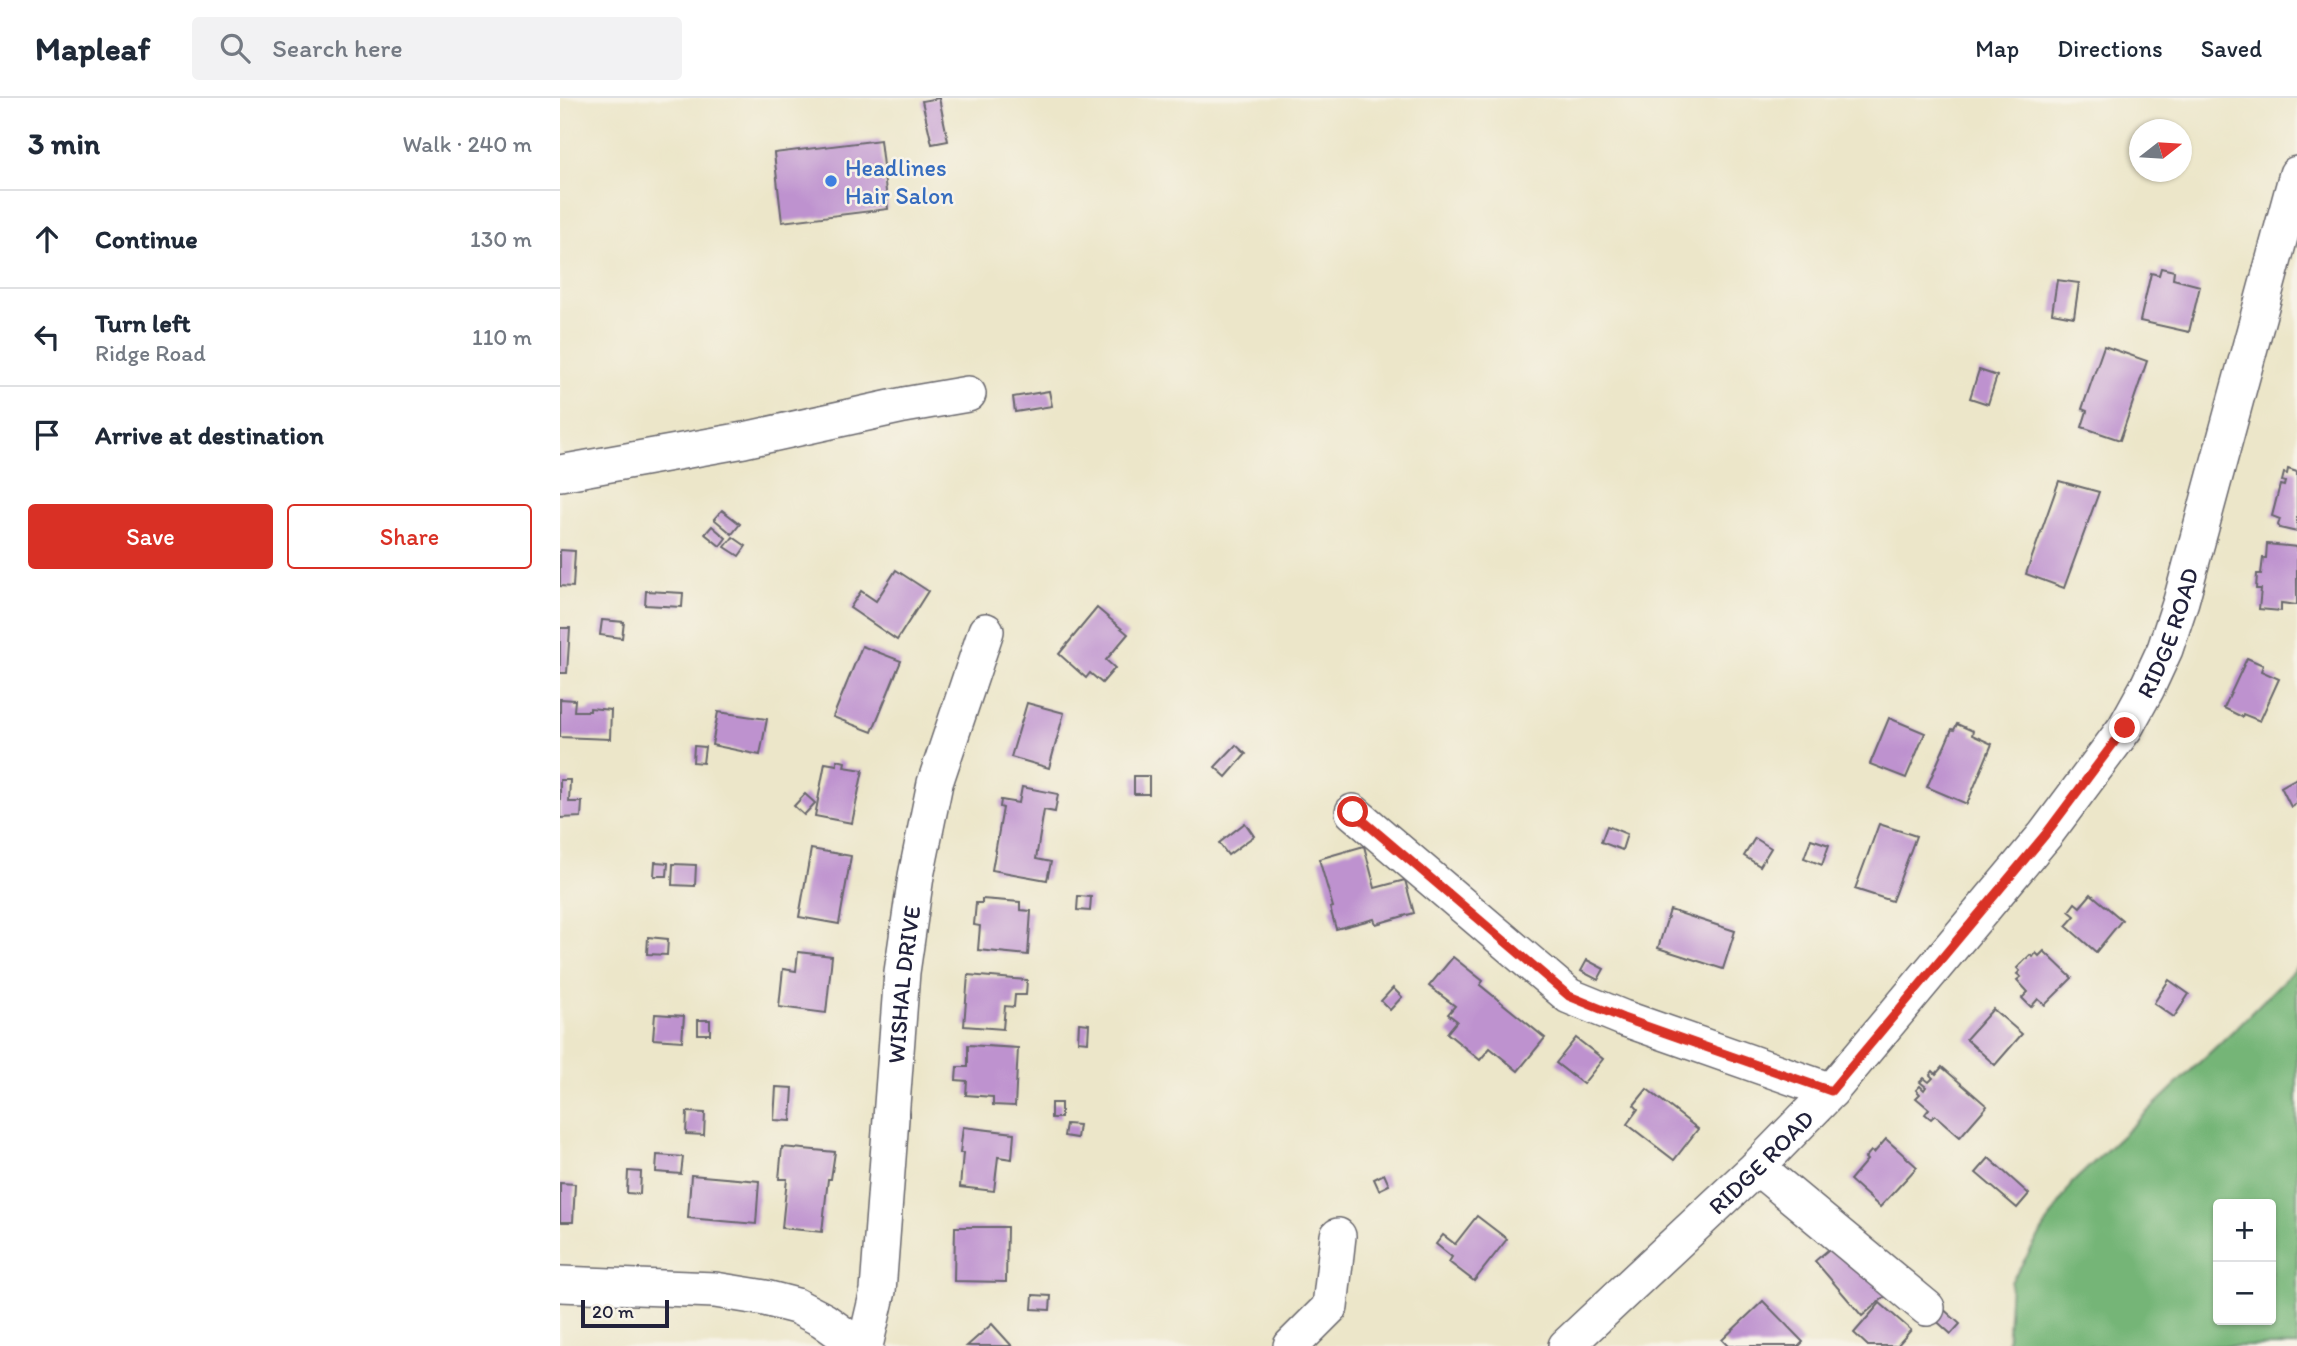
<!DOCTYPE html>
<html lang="en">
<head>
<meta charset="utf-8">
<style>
	:root { --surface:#fff; --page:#f2f2f3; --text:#1f2937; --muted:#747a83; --line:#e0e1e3; --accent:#d93025 }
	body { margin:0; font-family:Itim,sans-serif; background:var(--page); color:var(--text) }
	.controls { position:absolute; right:21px; bottom:21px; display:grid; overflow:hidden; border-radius:7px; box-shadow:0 2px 5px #0004 }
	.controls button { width:63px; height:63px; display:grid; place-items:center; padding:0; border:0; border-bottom:2px solid var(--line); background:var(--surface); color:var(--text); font:35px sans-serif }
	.compass { position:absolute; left:1569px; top:21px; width:63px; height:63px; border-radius:50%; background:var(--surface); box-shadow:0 2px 5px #0004; rotate:73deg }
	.scale { position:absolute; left:21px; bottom:18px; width:88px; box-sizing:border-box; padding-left:7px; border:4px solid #22223b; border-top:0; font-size:19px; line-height:24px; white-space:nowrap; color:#22223b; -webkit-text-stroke:5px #f7f3e8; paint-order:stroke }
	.stop { position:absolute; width:21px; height:21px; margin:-16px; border:5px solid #d93025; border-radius:50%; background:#fff }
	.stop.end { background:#d93025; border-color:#fff; box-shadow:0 2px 7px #0008 }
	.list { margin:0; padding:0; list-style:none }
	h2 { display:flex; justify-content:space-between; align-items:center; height:91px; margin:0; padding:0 28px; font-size:30px }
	h2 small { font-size:23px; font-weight:400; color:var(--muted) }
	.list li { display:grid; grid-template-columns:46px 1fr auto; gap:21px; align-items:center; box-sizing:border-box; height:98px; padding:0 28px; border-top:2px solid var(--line) }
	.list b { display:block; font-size:26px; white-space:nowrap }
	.list p { margin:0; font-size:23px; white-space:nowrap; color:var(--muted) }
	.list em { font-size:23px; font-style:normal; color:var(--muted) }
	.actions { display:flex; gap:14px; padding:21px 28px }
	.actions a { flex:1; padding:16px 0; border:2px solid var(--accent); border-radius:7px; text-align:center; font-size:24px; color:var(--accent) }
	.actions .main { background:var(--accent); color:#fff }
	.icon { flex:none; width:38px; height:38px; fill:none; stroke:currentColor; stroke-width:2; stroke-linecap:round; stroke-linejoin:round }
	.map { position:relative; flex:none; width:1737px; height:1248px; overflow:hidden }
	header { display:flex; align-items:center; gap:42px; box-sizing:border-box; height:98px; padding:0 35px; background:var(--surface); border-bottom:2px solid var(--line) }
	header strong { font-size:33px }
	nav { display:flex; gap:38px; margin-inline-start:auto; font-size:24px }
	.search { width:490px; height:63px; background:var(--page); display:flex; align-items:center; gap:18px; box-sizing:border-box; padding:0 24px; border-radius:7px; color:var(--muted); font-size:26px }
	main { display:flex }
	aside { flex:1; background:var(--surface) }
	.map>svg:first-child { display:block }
	.forest { fill:#74b577; stroke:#4b6c59; stroke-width:2; fill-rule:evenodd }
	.building { fill:#be92cf }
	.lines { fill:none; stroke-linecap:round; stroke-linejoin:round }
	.minor-casing { stroke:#69676d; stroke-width:38 }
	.minor { stroke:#fff; stroke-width:35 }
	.route { stroke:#d93025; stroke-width:9 }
	.shop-dot { fill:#3f7fe0; stroke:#f7f3e8; stroke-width:2.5 }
	.labels { text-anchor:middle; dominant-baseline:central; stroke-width:5; stroke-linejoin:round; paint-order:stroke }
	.shop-label { font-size:24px; fill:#366cbe; stroke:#f7f3e8; text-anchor:start }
	.street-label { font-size:24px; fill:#22223b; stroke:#f7f3e8 }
</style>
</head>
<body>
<header>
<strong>Mapleaf</strong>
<div class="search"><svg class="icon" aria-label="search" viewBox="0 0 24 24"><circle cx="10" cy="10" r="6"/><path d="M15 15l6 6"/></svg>Search here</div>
<nav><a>Map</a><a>Directions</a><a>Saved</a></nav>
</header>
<main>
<aside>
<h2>3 min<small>Walk · 240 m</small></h2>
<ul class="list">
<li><svg class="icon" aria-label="ahead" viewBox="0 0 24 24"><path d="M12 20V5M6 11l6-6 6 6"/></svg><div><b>Continue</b></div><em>130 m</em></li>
<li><svg class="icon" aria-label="left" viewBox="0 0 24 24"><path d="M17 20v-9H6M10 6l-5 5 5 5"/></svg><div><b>Turn left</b><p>Ridge Road</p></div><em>110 m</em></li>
<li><svg class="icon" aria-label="arrive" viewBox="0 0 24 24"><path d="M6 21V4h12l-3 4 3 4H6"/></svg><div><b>Arrive at destination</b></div></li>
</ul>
<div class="actions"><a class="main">Save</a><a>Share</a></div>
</aside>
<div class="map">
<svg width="1737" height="1248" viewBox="0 0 1737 1248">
	<rect width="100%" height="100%" fill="#f7f3e8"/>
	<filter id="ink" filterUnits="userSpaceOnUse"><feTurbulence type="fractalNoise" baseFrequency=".0143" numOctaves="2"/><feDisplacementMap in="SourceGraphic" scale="14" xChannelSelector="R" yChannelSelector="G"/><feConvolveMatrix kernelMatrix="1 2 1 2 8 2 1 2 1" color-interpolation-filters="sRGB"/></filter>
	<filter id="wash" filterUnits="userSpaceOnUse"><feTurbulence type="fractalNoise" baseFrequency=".00686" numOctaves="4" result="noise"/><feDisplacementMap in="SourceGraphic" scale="28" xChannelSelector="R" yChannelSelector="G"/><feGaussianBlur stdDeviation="1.57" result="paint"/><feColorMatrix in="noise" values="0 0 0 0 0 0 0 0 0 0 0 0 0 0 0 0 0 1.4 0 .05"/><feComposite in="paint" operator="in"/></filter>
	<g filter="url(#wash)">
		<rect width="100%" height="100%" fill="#ece6c9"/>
		<path class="forest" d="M1737,869v379h-290l4,-64 61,-99 168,-159zM1658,1106h53v116h-53z"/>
		<g id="blocks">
			<g class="building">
				<path d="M379,0l9,43 -16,3 -10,-43z"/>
				<path d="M320,42l8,69 -106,13 -8,-69z"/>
				<path d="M1601,170l13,3 -1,8 27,7 -11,46 -49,-11 11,-48 8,2z"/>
				<path d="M1497,182l22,3 -5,34 -22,-4z"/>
				<path d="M1544,248l43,15 -27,79 -38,-13 5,-16 -5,-2z"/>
				<path d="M1419,272l18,6 -9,28 -18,-6z"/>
				<path d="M489,293l3,15 -37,6 -2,-15z"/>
				<path d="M1728,371l9,3v60l-17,-4 -2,-3 2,-6 -8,-3 8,-31 4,1 1,-4 -3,-1 2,-8 3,1z"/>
				<path d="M1499,383l40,11 -35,96 -38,-14z"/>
				<path d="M162,412l18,14 -8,10 -18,-15z"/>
				<path d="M152,428l14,12 -6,8 -15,-12z"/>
				<path d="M173,439l13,9 -7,10 -14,-9z"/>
				<path d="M1707,446l30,3v58l-16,-2v8l-22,-2 2,-20h-5l1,-15h4l2,-16h3z"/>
				<path d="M0,452l15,1 -2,36 -13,-1z"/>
				<path d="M336,472l32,21 -31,49 -47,-32 11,-17 15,10z"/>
				<path d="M86,493l37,2 -1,14 -37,-2z"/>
				<path d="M537,510l31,26 -22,26 9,8 -13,15 -12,-10 -4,5 -27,-24z"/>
				<path d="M42,522l22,2 -2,16 -22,-3z"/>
				<path d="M0,530h10l-3,45h-7z"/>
				<path d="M302,548l39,15 -29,71 -39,-15z"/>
				<path d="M1687,560l16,7 -2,6 18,8 -19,42 -17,-7 -1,3 -18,-9z"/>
				<path d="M0,601l15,1 -1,11h16v-3l21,2 -1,29 -50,-2z"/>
				<path d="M467,605l37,10 -15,55 -38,-11z"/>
				<path d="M158,614l49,7 -7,36 -48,-10z"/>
				<path d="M1329,620l36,15 -19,45 -36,-14z"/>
				<path d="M1397,626l16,7 -1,4 20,9 -25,60 -40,-17 25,-58 2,1z"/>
				<path d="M676,647l10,9 -20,23 -11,-10z"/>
				<path d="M134,648l11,1 -2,16 -10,-1z"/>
				<path d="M277,662l8,2 -1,5 19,3 -11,53 -37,-7 10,-53 12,2z"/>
				<rect x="574" y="678" width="15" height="18"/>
				<path d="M1737,680v25l-6,4 -10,-20z"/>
				<path d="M0,682h10l-1,22h13l-1,15 -21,1z"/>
				<path d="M462,689l36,7 -3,18 -11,-2 -8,49 15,3 -4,18 -55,-10 11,-62 -3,-1 1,-7 18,3z"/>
				<path d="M245,696l10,9 -11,12 -10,-9z"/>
				<path d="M685,725l9,13 -26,19 -9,-12z"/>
				<path d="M1319,726l37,12 -24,65 -37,-12z"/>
				<path d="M1047,728l20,8 -5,16 -21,-8z"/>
				<path d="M1195,740l16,10 -11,18 -16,-10z"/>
				<path d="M1251,741l18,6 -7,20 -18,-7z"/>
				<path d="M804,748l11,42 30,-8 9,33 -38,11 -2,-5 -38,10 -6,-21 3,-1 -14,-48z"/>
				<path d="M251,751l40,7 -12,68 -40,-7z"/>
				<path d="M95,764l13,1 -1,13h-13z"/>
				<path d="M113,766l23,1 -1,21 -23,-1z"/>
				<path d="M1531,796l31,26 -26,32 -30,-26 9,-10 -6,-5 6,-8 5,4z"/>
				<path d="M518,798l13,1 -1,14 -13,-1z"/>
				<path d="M422,801l38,3v8l11,1 -3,44 -50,-5 2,-24 -6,-1 2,-22h6z"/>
				<path d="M1110,812l65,21 -12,38 -65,-21z"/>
				<path d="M88,839l20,2 -1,16 -20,-1z"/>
				<path d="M1484,853l28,27 -27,27 -7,-6 -7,8 -9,-9 6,-6 -11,-12 4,-3 -4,-3 3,-3 -3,-3 13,-13 3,2 3,-4 3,3z"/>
				<path d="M238,854l34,4 -6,57 -47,-6 4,-38 13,2z"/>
				<path d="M893,859l30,24 -3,4 65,53 -27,33 -28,-23 -10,12 -33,-27 10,-12 -9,-7 7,-8 -26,-20z"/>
				<path d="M1027,862l17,9 -6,11 -17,-9z"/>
				<path d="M408,877l59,5 -1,15h-11l-1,12 -9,-1 -2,23 -39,-3z"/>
				<path d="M1609,882l20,14 -15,23 -20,-14z"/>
				<path d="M833,890l9,9 -12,13 -9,-9z"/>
				<path d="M1433,911l29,25 -27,31 -29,-26z"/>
				<path d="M95,916l29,2 -2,25 -29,-2z"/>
				<rect x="138" y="922" width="12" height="14"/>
				<path d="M519,925l10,1 -1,18 -10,-1z"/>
				<path d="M1016,940l27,21 -20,25 -27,-21z"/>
				<path d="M408,947l50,3 -3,58 -22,-1v-8l-27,-2 1,-14 -11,-1 1,-13h11z"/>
				<path d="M1382,969l45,39 -27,31 -25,-22 -4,4 -6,-5 4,-5 -13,-11 4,-4 -4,-4 4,-4 4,4 2,-3 -6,-5 4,-4 5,4 4,-4 -3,-3 3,-4 3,3z"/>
				<path d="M216,989l17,1 -2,33 -17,-1z"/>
				<path d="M1087,991l51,40 -24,31 -47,-36 11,-15 -4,-4z"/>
				<rect x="491" y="1005" width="10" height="15"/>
				<path d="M127,1014l18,1 -1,22 -18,-1z"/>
				<path d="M506,1026l13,1 -2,13 -13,-2z"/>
				<path d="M403,1029l51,6 -2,26 -14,-2 -4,34 -34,-4 3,-34h-3z"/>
				<path d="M1326,1041l31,28 -37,40 -30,-27 17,-20 -2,-2 6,-7 3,2z"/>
				<path d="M222,1049l53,5 -4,27h-3l-6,53 -40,-4 5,-49h-8z"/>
				<path d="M97,1057l26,2 -2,17 -25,-2z"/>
				<path d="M1429,1060l40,36 -12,14 -41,-35z"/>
				<path d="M68,1073l13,1 -1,22 -13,-1z"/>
				<path d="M824,1076l5,11 -10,5 -5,-11z"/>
				<path d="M131,1077l68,6 -3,43 -68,-6z"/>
				<path d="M0,1085l15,1 -2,38h-13z"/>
				<path d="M917,1118l30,23 -33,42 -25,-19 3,-5 -16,-13 7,-9 12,9z"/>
				<path d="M395,1129h52l-1,55 -52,-1z"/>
				<path d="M1280,1142l48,54 -26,22 -47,-55z"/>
				<path d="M473,1197l18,1 -1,14 -18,-1z"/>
				<path d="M1203,1203l40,41 -4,4h-71l-6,-6z"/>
				<path d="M1320,1205l31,27 -14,16h-29l-14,-13z"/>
				<path d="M1380,1208l20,18 -9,10 -20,-18z"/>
				<path d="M432,1226l20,22h-45z"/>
			</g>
		</g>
	</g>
	<g filter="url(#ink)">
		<use href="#blocks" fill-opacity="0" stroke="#69676d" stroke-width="2"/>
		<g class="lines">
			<defs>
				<g id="minor">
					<path d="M0,375l184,-33 160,-35 64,-11"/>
					<path d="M793,714l216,184 54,22 208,73"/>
					<path d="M1197,1069l170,141"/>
					<path d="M0,1186l155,6 50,8 31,8 27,14 36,26"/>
					<path id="s1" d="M305,1248l13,-55 24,-319 14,-96 19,-93 51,-152"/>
					<path d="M731,1248l39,-39 8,-71"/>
					<path id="s2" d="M1006,1248l191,-179 74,-76 214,-256 80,-107 22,-40 18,-39 16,-48 116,-427"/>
				</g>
			</defs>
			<use href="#minor" class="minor-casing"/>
			<use href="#minor" class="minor"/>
		</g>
	</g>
	<g class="lines" filter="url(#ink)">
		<path class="route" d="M793,714l216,184 54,22 208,73 214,-256 80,-107"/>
	</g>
	<circle class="shop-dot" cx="271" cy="83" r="7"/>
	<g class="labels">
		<g class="shop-label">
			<text x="285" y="69">Headlines<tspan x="285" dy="28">Hair Salon</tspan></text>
		</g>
		<g class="street-label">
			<text stroke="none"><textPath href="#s2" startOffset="940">RIDGE ROAD</textPath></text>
			<text stroke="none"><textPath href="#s1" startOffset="364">WISHAL DRIVE</textPath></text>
			<text stroke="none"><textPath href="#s2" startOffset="268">RIDGE ROAD</textPath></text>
		</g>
	</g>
</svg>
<div class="controls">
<button>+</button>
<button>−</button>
</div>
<svg class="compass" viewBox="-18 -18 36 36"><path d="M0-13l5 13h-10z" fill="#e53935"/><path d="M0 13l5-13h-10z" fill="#747a83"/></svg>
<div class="scale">20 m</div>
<div class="stop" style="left:793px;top:714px"></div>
<div class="stop end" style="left:1565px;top:630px"></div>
</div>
</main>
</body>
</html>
